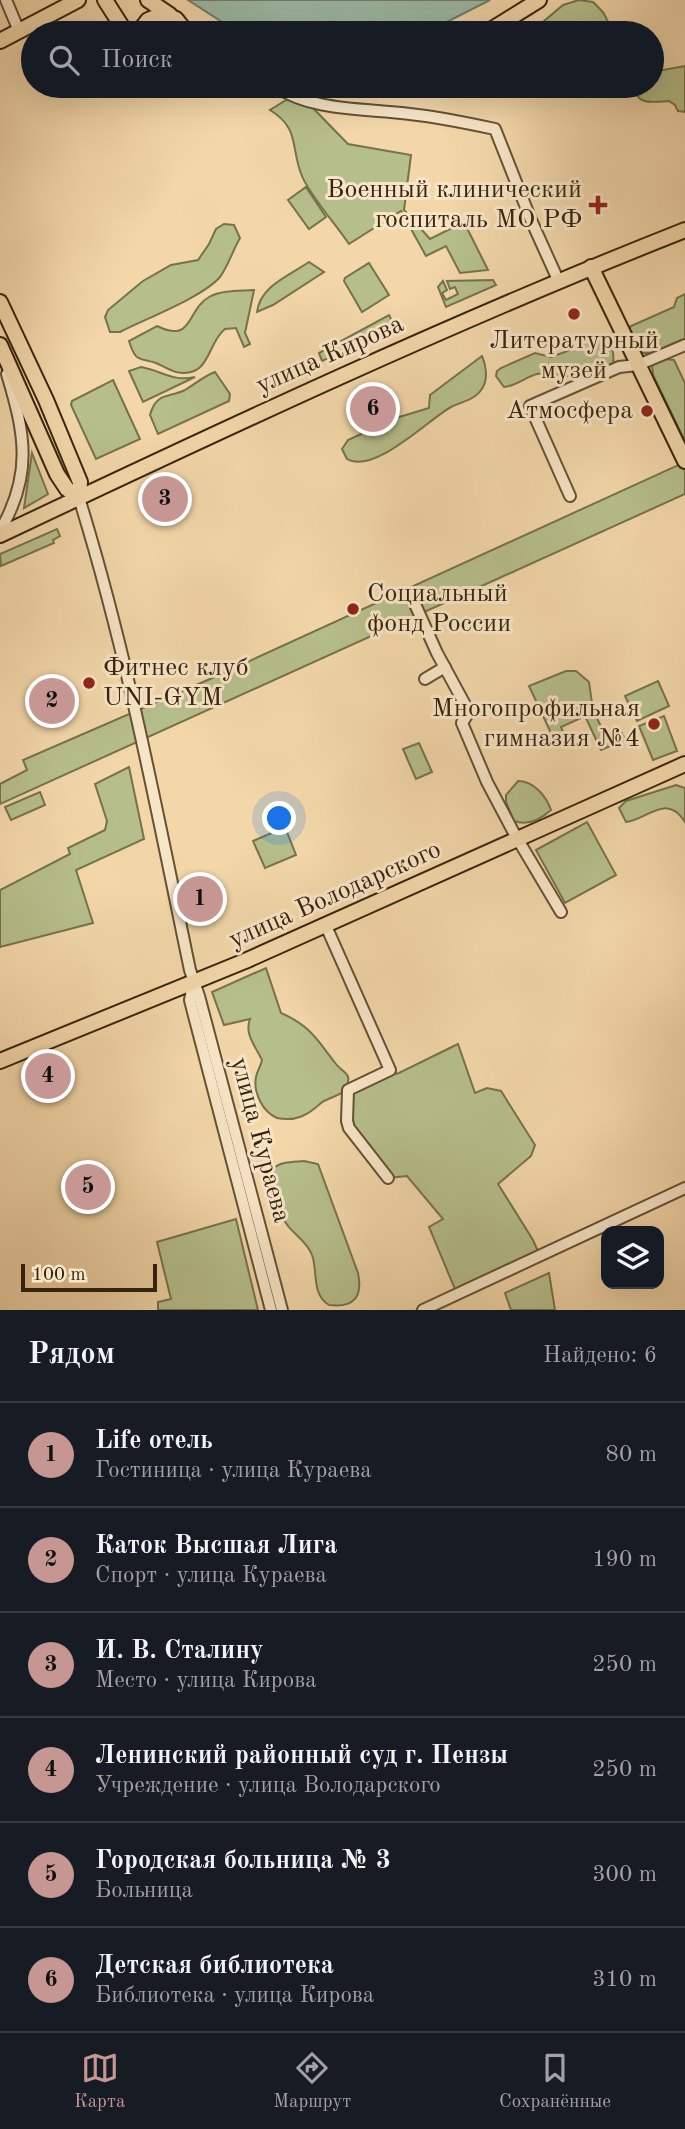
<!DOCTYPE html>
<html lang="ru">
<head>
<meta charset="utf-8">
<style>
	:root { --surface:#171b24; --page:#242831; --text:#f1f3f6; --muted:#9ea1a6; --line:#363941; --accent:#c59692 }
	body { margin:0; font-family:"Old Standard TT",serif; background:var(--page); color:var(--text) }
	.controls { position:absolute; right:21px; bottom:21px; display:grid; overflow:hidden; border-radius:14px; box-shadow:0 7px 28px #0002 }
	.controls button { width:63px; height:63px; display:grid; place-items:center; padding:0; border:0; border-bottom:2px solid var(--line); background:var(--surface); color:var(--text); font:35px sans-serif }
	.scale { position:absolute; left:21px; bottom:18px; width:136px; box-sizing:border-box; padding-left:7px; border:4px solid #37240d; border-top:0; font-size:19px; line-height:24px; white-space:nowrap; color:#37240d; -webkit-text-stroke:5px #f7e5c7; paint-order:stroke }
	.you { position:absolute; left:280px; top:819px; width:24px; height:24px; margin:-18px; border:5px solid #fff; border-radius:50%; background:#1a73e8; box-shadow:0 0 0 10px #1a73e833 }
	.badge { display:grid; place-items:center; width:46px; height:46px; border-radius:50%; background:var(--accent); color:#111; font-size:23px; font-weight:700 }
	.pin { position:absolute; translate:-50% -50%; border:4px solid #fff; box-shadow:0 2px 7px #0006 }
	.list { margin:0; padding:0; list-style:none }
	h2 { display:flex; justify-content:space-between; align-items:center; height:91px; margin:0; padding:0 28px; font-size:30px }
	h2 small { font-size:23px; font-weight:400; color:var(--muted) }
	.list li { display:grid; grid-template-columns:46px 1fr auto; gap:21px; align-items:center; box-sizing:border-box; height:105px; padding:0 28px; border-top:2px solid var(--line) }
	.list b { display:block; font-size:26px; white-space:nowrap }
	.list p { margin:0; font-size:23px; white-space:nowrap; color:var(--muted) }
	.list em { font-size:23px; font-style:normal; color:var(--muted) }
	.icon { flex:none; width:38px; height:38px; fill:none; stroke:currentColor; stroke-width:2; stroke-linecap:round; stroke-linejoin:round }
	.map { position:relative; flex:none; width:685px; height:1310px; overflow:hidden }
	.search { position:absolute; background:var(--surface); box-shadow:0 7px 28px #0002; left:21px; right:21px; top:21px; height:77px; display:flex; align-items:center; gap:18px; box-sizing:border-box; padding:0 24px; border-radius:38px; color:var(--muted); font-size:26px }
	.sheet { height:721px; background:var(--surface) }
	nav { display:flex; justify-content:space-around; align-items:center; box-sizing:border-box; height:98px; border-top:2px solid var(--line); background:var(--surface); font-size:19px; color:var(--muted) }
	nav a { display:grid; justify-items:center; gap:4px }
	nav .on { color:var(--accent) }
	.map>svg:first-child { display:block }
	.green { fill:#b6bf8c; stroke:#76724c; stroke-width:2 }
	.water { fill:#9bbaa7; stroke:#737e69; stroke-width:2 }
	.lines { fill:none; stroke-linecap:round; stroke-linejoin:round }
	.minor-casing { stroke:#665134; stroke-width:14 }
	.major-casing { stroke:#37240d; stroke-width:18 }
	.minor { stroke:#f7e5c7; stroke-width:10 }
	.major { stroke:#f3d7a9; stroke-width:14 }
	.poi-dot { fill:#8f2418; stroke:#f7e5c7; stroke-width:2.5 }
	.labels { text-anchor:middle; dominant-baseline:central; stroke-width:6; stroke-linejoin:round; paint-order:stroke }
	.poi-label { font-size:26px; fill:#37240d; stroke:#f7e5c7; text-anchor:end }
	.street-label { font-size:26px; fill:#37240d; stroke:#f7e5c7 }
</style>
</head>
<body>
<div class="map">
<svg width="685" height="1310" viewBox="0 0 685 1310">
	<rect width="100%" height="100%" fill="#f3d7a9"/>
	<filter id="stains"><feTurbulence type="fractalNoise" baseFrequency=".00286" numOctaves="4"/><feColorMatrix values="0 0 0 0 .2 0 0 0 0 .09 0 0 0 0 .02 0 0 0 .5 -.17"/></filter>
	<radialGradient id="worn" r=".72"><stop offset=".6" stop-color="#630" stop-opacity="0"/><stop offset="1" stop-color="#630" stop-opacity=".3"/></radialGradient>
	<g class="green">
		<path d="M579,0l14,2 10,10 11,21h-84l33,-28z"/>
		<path d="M685,66v46l-7,-1 -3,-6 -6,-4c-17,1 -32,5 -36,-15h19v-14z"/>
		<path d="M291,97l15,4 42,43 63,11 -7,55 26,29 34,-17 24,48 -28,3 -14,-27 -20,10 -25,-45 -52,33c-12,-18 -40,-50 -47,-68 -12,-28 -1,-47 -32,-66z"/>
		<path d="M306,187l20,30 -17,12 -21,-29z"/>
		<path d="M224,224l10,1 6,13c-7,12 -12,28 -20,39 -17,20 -75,42 -100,55h-10l-5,-15 3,-7 35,-29 28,-16 27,-5 11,-16 7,-15z"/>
		<path d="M309,262l15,10 -51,33 -16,7c3,-26 33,-37 52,-50z"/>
		<path d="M369,263l20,32 -27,17 -18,-31 1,-3z"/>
		<path d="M493,280l3,5 -50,22 -8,-20 5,-6 4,9 -5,3 4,7 12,-6 -3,-7 -5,2 -3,-8z"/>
		<path d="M254,290l-9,43 5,11 -6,3 -8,-19 -11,1c-19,15 -14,50 -49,43 -7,-2 -13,-6 -20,-9 -18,-6 -20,0 -27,-22l28,-15c37,18 29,-16 52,-29 13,-7 30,-6 45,-7z"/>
		<path d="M685,294v45l-32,14h-12l-12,-23 2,-4 43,-19 3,-9z"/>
		<path d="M389,315l7,14 -74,32 -3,-8z"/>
		<path d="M594,336c16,1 21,13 19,28l-5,4 -30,11c-7,-3 -34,-7 -41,-5 -12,3 -20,12 -33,13l-8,-11 1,-5 4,-3 34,-15 16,4 14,-5z"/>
		<path d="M482,356c4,9 6,22 1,31 -7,13 -20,14 -32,20 -22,12 -77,68 -104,52l-5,-10 6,-9 13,-6 20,-6 15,-10 33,-10 1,-13z"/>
		<path d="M665,359l9,1 11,23v58l-32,-66 -1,-10z"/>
		<path d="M141,367c22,4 31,15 54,10l-52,25 -14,-31z"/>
		<path d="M215,372l15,22 -1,7 -71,33 -8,-19c6,-23 19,-17 35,-25 10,-6 19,-14 30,-18z"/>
		<path d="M113,380l27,59 -44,20 -25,-54 1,-4z"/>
		<path d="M32,453l16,41 -24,14z"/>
		<path d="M685,462v32l-685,310v-20l27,-14 -4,-10 187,-81z"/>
		<path d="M57,529l3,7 -7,4 1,3 -53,23 -1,-12z"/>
		<path d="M566,671h10l13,11 4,28 11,23 15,-6 6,13 -24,10 -16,-34 -24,11 6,14 -10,5 -28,-60z"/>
		<path d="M658,681l11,25 -32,15 -12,-25z"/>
		<path d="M664,716l13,35 -24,9 -14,-34z"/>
		<path d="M419,743l13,29 -16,7 -13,-30z"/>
		<path d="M129,767l15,72 -68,31 17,53 -93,24v-57l70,-36 -2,-6 37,-18 2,-9 -12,-37z"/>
		<path d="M518,781c16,0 28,15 33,29 -10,9 -23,16 -37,11l-8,-19v-7z"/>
		<path d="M676,785l9,3v34c-19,-30 -37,-2 -59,0l-7,-14 7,-7z"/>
		<path d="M40,792l5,13 -34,15 -6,-13z"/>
		<path d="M587,822l29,53 -51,28 -29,-53z"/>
		<path d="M285,827l11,28 -31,13 -12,-27z"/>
		<path d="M266,968l15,45c30,13 36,27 55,51 6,8 16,9 11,21 -4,12 -17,11 -26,18 -13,12 -25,19 -44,15 -14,-6 -24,-25 -21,-41 1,-6 5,-11 6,-17 -6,-13 -18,-26 -12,-41l-26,6 -12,-33z"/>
		<path d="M458,1044l17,49 12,-5 14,3 34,54 -4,11 -33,28 35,56 7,16 -83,38 -28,-67 14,-8 -36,-43 -19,2c-21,-26 -44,-52 -40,-88l47,-19 2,3z"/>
		<path d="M304,1161l14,3 40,109c5,24 -4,35 -29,32 -18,-11 -11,-34 -17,-50 -4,-12 -17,-20 -24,-29 -7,-8 -21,-50 -15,-57 7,-8 22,-7 31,-8z"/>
		<path d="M236,1219l22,91h-100v-8l13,-3 -14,-57z"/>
		<path d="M549,1273l6,37h-44l-6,-17z"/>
	</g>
	<path class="water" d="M188,0h302l-59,30 -12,3h-180z"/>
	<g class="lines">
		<defs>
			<g id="minor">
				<path d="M6,0l13,31"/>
				<path d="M275,86c38,26 91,22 135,28 29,3 57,9 85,15l36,91 28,62"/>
				<path d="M570,496l-40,-90 89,-39 19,-2 47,-20"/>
				<path d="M79,498c48,154 78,314 111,472l9,26 83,314"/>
				<path d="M0,531c33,-57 25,-97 7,-157"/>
				<path d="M414,602l23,51 32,59 -7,11 25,59 27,51 47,79"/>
				<path d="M425,679l20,-12"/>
				<path d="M326,926l64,144 -42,20 -1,31 2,7 39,50"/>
				<path d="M193,983l-3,17 3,12 78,298"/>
				<path d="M423,1310l262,-122"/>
			</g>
			<g id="major">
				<path d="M105,0l21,33"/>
				<path d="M148,0l22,15"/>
				<path d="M138,33l10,-13 15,-6 13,5 11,14"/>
				<path d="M486,33l53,-33"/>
				<path d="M0,41l78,-41"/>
				<path d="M591,267l94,194"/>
				<path d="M0,302l46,98 34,82 -1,16"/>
				<path d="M0,345l57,129 10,15 12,9"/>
				<path d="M0,535c226,-107 452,-213 685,-305"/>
				<path d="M0,1061l245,-100 440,-197"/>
			</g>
		</defs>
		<use href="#minor" class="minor-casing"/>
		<use href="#major" class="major-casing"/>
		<use href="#minor" class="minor"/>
		<use href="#major" class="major"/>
	</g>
	<g class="poi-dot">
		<path d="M594.5 194.5h7v7h7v7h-7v7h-7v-7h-7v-7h7z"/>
		<circle cx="574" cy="314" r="7"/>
		<circle cx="647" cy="411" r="7"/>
		<circle cx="353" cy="609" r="7"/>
		<circle cx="89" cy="683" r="7"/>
		<circle cx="654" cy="724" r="7"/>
	</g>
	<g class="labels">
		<g class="poi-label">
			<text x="582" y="190">Военный клинический<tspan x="582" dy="30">госпиталь МО РФ</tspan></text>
			<text x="574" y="341" text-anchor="middle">Литературный<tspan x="574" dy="30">музей</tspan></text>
			<text x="633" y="411">Атмосфера</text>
			<text x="367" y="594" text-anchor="start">Социальный<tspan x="367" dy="30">фонд России</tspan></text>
			<text x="103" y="668" text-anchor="start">Фитнес клуб<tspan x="103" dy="30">UNI-GYM</tspan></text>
			<text x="640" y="709">Многопрофильная<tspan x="640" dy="30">гимназия №4</tspan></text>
		</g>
		<g class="street-label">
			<text transform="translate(330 355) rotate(-24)">улица Кирова</text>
			<text transform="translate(335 895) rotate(-24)">улица Володарского</text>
			<text transform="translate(260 1140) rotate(75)">улица Кураева</text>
		</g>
	</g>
	<rect width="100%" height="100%" filter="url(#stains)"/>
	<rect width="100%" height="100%" fill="url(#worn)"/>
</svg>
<div class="controls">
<button><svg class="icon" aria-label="layers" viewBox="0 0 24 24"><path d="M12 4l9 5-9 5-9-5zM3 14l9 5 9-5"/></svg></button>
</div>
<div class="scale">100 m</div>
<div class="you"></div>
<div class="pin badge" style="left:200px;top:899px">1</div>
<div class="pin badge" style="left:52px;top:701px">2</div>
<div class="pin badge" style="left:165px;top:499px">3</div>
<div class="pin badge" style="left:48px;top:1076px">4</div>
<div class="pin badge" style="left:88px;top:1187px">5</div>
<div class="pin badge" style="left:373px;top:409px">6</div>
<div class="search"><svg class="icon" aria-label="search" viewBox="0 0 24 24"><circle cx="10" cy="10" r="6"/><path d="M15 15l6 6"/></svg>Поиск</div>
</div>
<section class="sheet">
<h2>Рядом<small>Найдено: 6</small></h2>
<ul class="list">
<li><span class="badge">1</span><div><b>Life отель</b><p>Гостиница · улица Кураева</p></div><em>80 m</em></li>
<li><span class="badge">2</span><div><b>Каток Высшая Лига</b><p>Спорт · улица Кураева</p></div><em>190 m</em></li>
<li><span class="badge">3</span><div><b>И. В. Сталину</b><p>Место · улица Кирова</p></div><em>250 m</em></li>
<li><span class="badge">4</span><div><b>Ленинский районный суд г. Пензы</b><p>Учреждение · улица Володарского</p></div><em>250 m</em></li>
<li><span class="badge">5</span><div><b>Городская больница № 3</b><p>Больница</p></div><em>300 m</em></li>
<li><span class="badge">6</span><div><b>Детская библиотека</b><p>Библиотека · улица Кирова</p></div><em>310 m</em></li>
</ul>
</section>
<nav>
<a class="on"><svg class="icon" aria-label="map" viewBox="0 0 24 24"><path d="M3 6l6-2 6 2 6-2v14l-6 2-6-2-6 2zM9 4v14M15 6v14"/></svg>Карта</a>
<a><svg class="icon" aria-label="directions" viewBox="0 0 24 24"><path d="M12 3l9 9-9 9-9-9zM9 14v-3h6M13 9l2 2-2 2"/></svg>Маршрут</a>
<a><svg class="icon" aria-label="saved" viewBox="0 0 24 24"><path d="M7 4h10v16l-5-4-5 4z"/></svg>Сохранённые</a>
</nav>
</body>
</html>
